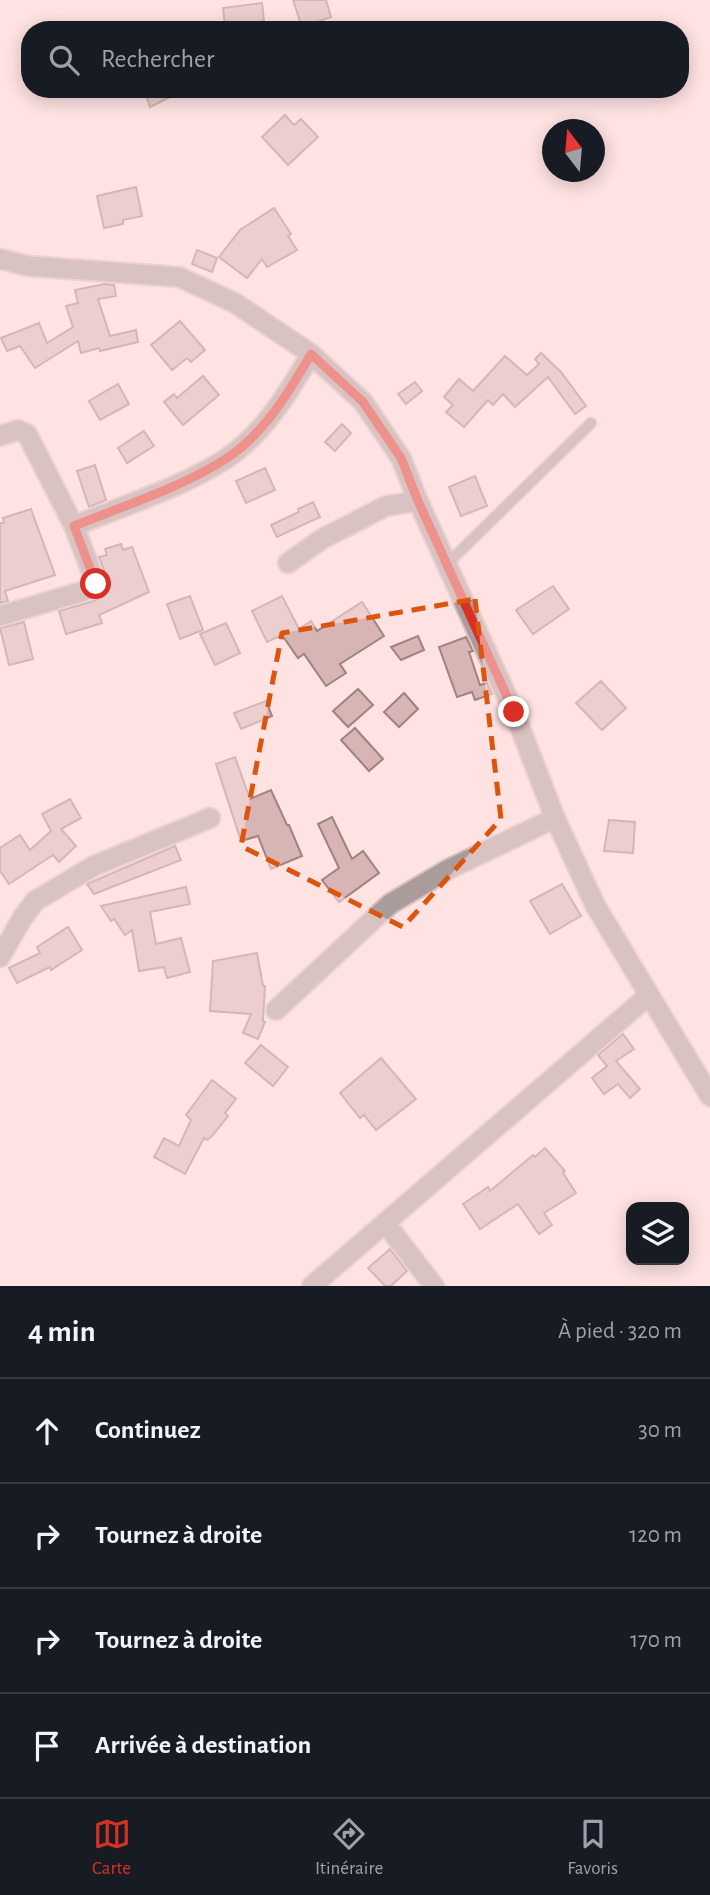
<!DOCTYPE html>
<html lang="fr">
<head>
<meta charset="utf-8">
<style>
	:root { --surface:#171b24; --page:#242831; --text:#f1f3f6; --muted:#9ea1a6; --line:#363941; --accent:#d93025 }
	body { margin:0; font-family:"Alegreya Sans",sans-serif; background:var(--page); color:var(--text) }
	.controls { position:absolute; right:21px; bottom:21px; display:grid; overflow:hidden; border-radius:14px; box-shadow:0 4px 18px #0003 }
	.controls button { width:63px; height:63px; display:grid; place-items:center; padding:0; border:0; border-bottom:2px solid var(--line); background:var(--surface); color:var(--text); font:35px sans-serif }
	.compass { position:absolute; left:542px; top:119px; width:63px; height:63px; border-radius:50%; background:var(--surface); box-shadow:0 4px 18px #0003; rotate:344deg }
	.stop { position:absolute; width:21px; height:21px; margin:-16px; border:5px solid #d93025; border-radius:50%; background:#fff }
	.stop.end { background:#d93025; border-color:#fff; box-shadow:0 2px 7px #0008 }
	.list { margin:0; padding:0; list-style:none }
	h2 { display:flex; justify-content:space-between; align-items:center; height:91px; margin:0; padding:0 28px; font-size:30px }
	h2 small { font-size:23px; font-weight:400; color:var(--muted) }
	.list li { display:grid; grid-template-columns:46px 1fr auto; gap:21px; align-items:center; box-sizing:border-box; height:105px; padding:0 28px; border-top:2px solid var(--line) }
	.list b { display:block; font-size:26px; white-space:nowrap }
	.list em { font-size:23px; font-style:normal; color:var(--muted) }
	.icon { flex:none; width:38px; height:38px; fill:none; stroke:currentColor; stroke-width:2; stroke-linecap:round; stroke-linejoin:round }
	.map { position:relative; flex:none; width:710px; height:1286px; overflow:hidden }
	.search { position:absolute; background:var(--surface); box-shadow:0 4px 18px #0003; left:21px; right:21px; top:21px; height:77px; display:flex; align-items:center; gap:18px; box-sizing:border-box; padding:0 24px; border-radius:28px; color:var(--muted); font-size:26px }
	.sheet { height:511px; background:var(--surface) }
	nav { display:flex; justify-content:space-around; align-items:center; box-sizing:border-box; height:98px; border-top:2px solid var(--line); background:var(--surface); font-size:19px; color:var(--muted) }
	nav a { display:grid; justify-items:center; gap:4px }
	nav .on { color:var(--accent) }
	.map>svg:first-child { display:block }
	.building { fill:#d8b5b5; stroke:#a18181; stroke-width:2 }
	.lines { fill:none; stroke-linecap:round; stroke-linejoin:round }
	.lane-casing { stroke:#d9bfbf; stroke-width:13 }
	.street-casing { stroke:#d9bfbf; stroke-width:23 }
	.lane { stroke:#ab9c9c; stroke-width:10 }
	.street { stroke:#ab9c9c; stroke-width:19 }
	.route { stroke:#d93025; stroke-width:9 }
	.marked { fill:none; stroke:#dd550c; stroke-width:5; stroke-dasharray:14 9; stroke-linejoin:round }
</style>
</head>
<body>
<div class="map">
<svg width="710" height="1286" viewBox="0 0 710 1286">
	<rect width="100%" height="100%" fill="#ffe2e2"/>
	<g class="building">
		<path d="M293,0h33l5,17 -29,10z"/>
		<path d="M262,3l2,18 -39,5 -2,-18z"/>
		<path d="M144,89h42l-36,18z"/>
		<path d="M285,115l9,10 7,-6 17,18 -30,28 -26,-28z"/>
		<path d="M136,187l6,29 -19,4v4l-19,4 -7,-32z"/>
		<path d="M274,208l17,26 -3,2 9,14 -30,17 -5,-8 -15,19 -28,-21 21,-27z"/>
		<path d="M197,250l20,8 -5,14 -20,-8z"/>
		<path d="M105,284l9,1 2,11 -18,3 12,37 26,-6 2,12 -38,9 -1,-3 -18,5 -3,-12 -43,27 -15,-22 -13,5 -6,-13 38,-15 8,20 26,-16 -7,-21 12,-3 -3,-13z"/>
		<path d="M180,321l25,29 -14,12 -4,-4 -15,12 -21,-25z"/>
		<path d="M541,353l20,19 25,34 -11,8 -27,-37 -33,30 -12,-13 -10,11 -5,-5 -24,27 -18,-15 7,-7 -9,-8 15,-18 14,12 32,-35 22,19 12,-11 -4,-5z"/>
		<path d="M203,376l16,19 -36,30 -19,-23 10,-8 3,4z"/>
		<path d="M415,382l7,9 -16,13 -8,-10z"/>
		<path d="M118,384l11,20 -29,16 -11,-19z"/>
		<path d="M342,424l9,9 -16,18 -10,-9z"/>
		<path d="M144,431l10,15 -27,17 -9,-15z"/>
		<path d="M95,465l11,35 -17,7 -12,-36z"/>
		<path d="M265,468l10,22 -29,13 -10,-22z"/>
		<path d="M475,476l12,30 -26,10 -12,-29z"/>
		<path d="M313,502l7,15 -43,20 -6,-12 28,-13 -1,-3z"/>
		<path d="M31,509l24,66 -50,16 3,10 -8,2v-80h4l-1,-5z"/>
		<path d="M121,544l2,6 9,-3 17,45 -50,23 3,8 -36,11 -7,-23 35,-10 11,-8 3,-13 -9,-23 8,-2 -2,-6z"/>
		<path d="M553,586l16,23 -36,25 -17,-24z"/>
		<path d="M190,596l13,34 -23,9 -13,-35z"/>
		<path d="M282,596l17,33 12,-8 6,10 45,-29 22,34 -44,28 6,9 -20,13 -22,-32 -6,4 -16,-23 -15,7 -15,-31z"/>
		<path d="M24,622l9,37 -24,6 -9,-37z"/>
		<path d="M226,623l14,30 -25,12 -15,-31z"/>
		<path d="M418,636l6,14 -23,10 -10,-13z"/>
		<path d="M466,637l7,14 -4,1 11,33 7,-2 5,11 -17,6 -3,-8 -15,5 -18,-50z"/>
		<path d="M601,681l25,27 -24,22 -26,-27z"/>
		<path d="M358,689l15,16 -25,22 -15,-16z"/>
		<path d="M404,693l14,16 -19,18 -15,-15z"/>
		<path d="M266,701l6,15 -31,13 -7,-16z"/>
		<path d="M355,728l28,31 -14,12 -28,-31z"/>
		<path d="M235,757l15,42 21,-9 16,35h2l13,31 -31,13 -13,-33 -17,5 -25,-77z"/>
		<path d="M70,799l11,19 -20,11 15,17 -17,16 -6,-7 -44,29 -9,-13v-23l20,-13 10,15 21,-19 -9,-17z"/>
		<path d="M332,817l20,42 11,-8 16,22 -40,29 -17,-22 17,-12 -21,-44z"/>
		<path d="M609,820l26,2 -2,31 -29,-2z"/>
		<path d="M175,846l6,14 -87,34 -7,-10z"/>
		<path d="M562,884l19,32 -31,18 -20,-33z"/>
		<path d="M186,887l4,17 -40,8 6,32 25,-6 9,34 -23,6 -3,-11 -25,4 -7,-41 -7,5 -11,-16 -3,2 -10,-15z"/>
		<path d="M68,927l14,23 -31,20 -1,-3 -33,16 -8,-15 31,-15 -3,-6z"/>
		<path d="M257,953l6,33h2l-2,35 2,1 -7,17 -15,-6 8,-19 -41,-3 3,-50z"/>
		<path d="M623,1034l11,15 -18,12 24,28 -10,9 -12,-14 -14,10 -12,-16 15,-12 -9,-11z"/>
		<path d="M261,1045l27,22 -15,19 -28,-23z"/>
		<path d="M381,1058l35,41 -40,31 -12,-15 -4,3 -20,-25z"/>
		<path d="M212,1080l24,19 -11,14 3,3 -16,20 -5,4 -3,-2 -19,36 -31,-17 10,-19 15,8 12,-26 -5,-5z"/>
		<path d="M545,1148l20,23 -2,2 13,20 -32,20 8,12 -13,9 -21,-30 -38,25 -17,-25 25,-17 2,4 43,-36 2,2z"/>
		<path d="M390,1249l17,22 -16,15h-6l-17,-18z"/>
	</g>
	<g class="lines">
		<defs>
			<path id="lane" d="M447,564l144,-141"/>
			<g id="street">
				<path d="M0,259l28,7 151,11 56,26 76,51 52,48 38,56 17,43 96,211 41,106 40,87 115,191"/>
				<path d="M0,436l18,-6 9,4 47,92 22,58 -5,5 -91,27"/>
				<path d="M74,526c47,-19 111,-40 153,-68 37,-25 62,-66 84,-104"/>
				<path d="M288,563l34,-24 64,-33 32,-5"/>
				<path d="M0,957l23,-40 12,-16 59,-35 116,-48"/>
				<path d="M276,1010l114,-106 59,-35 106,-51"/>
				<path d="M386,1224l48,62"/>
				<path d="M312,1286l336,-290"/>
			</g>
		</defs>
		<use href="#lane" class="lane-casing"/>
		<use href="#street" class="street-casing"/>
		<use href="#lane" class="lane"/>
		<use href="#street" class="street"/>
	</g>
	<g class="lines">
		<path class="route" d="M96,584l-22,-58c47,-19 111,-40 153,-68 37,-24 62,-66 84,-104l52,48 38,56 17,43 96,211"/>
	</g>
	<path d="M0 0H710V1286H0ZM475,599l26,220 -98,108 -162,-81 41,-213z" fill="#ffe2e2" fill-opacity=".55" fill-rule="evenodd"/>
	<path class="marked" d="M475,599l26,220 -98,108 -162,-81 41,-213z"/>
</svg>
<div class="controls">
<button><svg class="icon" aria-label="layers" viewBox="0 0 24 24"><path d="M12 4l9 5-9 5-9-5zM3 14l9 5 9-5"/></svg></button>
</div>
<svg class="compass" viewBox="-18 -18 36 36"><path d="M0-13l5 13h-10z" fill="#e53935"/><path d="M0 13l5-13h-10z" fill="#9ea1a6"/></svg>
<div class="stop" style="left:96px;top:584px"></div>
<div class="stop end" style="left:514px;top:712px"></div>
<div class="search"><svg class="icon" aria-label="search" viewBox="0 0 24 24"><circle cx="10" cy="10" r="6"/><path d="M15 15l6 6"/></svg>Rechercher</div>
</div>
<section class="sheet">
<h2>4 min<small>À pied · 320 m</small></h2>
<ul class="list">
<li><svg class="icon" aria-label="ahead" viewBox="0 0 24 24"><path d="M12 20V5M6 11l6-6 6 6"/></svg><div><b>Continuez</b></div><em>30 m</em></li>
<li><svg class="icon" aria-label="right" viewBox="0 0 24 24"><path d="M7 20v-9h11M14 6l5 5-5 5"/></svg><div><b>Tournez à droite</b></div><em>120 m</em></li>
<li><svg class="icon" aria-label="right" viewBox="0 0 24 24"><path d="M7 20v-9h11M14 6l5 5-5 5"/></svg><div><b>Tournez à droite</b></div><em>170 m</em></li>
<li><svg class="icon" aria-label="arrive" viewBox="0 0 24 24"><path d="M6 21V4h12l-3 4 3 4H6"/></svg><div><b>Arrivée à destination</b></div></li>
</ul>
</section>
<nav>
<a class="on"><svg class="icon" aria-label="map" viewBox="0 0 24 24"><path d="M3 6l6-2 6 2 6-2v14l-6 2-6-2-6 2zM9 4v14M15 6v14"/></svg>Carte</a>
<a><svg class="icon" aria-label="directions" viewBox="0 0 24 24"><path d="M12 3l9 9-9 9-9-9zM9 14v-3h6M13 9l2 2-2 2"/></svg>Itinéraire</a>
<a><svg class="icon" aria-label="saved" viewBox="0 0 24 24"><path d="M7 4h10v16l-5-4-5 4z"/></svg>Favoris</a>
</nav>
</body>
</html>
